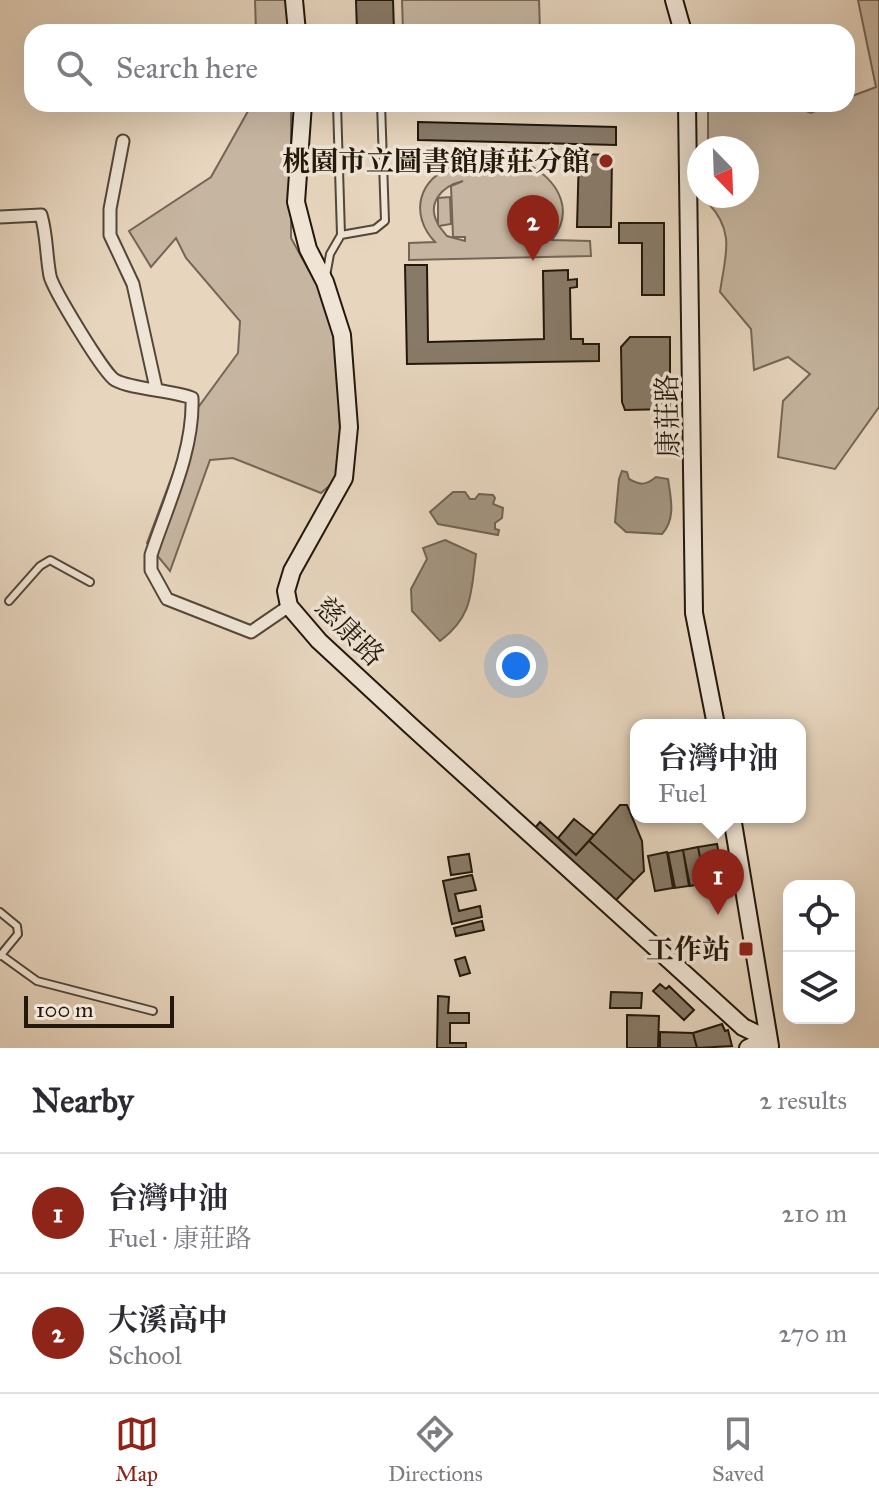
<!DOCTYPE html>
<html lang="en">
<head>
<meta charset="utf-8">
<style>
  :root { --surface:#fff; --page:#f2f2f3; --text:#2b2b33; --muted:#7c7c81; --line:#e1e1e2; --accent:#8f2418 }
  body { margin:0; font-family:"IM FELL Great Primer","Noto Serif TC",serif; background:var(--page); color:var(--text) }
  .controls { position:absolute; right:24px; bottom:24px; display:grid; overflow:hidden; border-radius:16px; box-shadow:0 8px 32px #0002 }
  .controls button { width:72px; height:72px; display:grid; place-items:center; padding:0; border:0; border-bottom:2px solid var(--line); background:var(--surface); color:var(--text); font:40px sans-serif }
  .compass { position:absolute; left:687px; top:136px; width:72px; height:72px; border-radius:50%; background:var(--surface); box-shadow:0 8px 32px #0002; rotate:157deg }
  .scale { position:absolute; left:24px; bottom:20px; width:150px; box-sizing:border-box; padding-left:8px; border:4px solid #22180b; border-top:0; font-size:22px; line-height:28px; white-space:nowrap; color:#22180b; -webkit-text-stroke:6px #efe4d5; paint-order:stroke }
  .you { position:absolute; left:516px; top:666px; width:28px; height:28px; margin:-20px; border:6px solid #fff; border-radius:50%; background:#1a73e8; box-shadow:0 0 0 12px #1a73e833 }
  .badge { display:grid; place-items:center; width:52px; height:52px; border-radius:50%; background:var(--accent); color:#fff; font-size:26px; font-weight:700 }
  .pin { position:absolute; translate:-50% -66px; filter:drop-shadow(0 2px 4px #0008) }
  .pin::after { content:''; position:absolute; top:42px; width:28px; height:24px; background:inherit; clip-path:polygon(0 0,100% 0,50% 100%) }
  .popup { position:absolute; left:630px; top:719px; width:176px; height:104px; box-sizing:border-box; display:grid; place-content:center; border-radius:16px; background:var(--surface); filter:drop-shadow(0 2px 6px #0005); font-size:26px; white-space:nowrap; color:var(--muted) }
  .popup b { font-size:30px; color:var(--text) }
  .popup::after { content:''; position:absolute; left:50%; top:100%; margin-left:-16px; border:16px solid transparent; border-top-color:var(--surface) }
  .list { margin:0; padding:0; list-style:none }
  h2 { display:flex; justify-content:space-between; align-items:center; height:104px; margin:0; padding:0 32px; font-size:34px }
  h2 small { font-size:26px; font-weight:400; color:var(--muted) }
  .list li { display:grid; grid-template-columns:52px 1fr auto; gap:24px; align-items:center; box-sizing:border-box; height:120px; padding:0 32px; border-top:2px solid var(--line) }
  .list b { display:block; font-size:30px; white-space:nowrap }
  .list p { margin:0; font-size:26px; white-space:nowrap; color:var(--muted) }
  .list em { font-size:26px; font-style:normal; color:var(--muted) }
  .icon { flex:none; width:44px; height:44px; fill:none; stroke:currentColor; stroke-width:2; stroke-linecap:round; stroke-linejoin:round }
  .map { position:relative; flex:none; width:879px; height:1048px; overflow:hidden }
  .search { position:absolute; background:var(--surface); box-shadow:0 8px 32px #0002; left:24px; right:24px; top:24px; height:88px; display:flex; align-items:center; gap:20px; box-sizing:border-box; padding:0 28px; border-radius:24px; color:var(--muted); font-size:30px }
  .sheet { height:344px; background:var(--surface) }
  nav { display:flex; justify-content:space-around; align-items:center; box-sizing:border-box; height:112px; border-top:2px solid var(--line); background:var(--surface); font-size:22px; color:var(--muted) }
  nav a { display:grid; justify-items:center; gap:4px }
  nav .on { color:var(--accent) }
  .map>svg:first-child { display:block }
  .green { fill:#c6b5a0; stroke:#746656; stroke-width:2; fill-rule:evenodd }
  .water { fill:#a49581; stroke:#706352; stroke-width:2 }
  .building { fill:#887a68; stroke:#22180b; stroke-width:2 }
  .lines { fill:none; stroke-linecap:round; stroke-linejoin:round }
  .lane-casing { stroke:#534738; stroke-width:10 }
  .street-casing { stroke:#534738; stroke-width:15 }
  .secondary-casing { stroke:#22180b; stroke-width:20 }
  .lane { stroke:#efe4d5; stroke-width:6 }
  .street { stroke:#efe4d5; stroke-width:11 }
  .secondary { stroke:#efe4d5; stroke-width:16 }
  .poi-dot { fill:#8f2418; stroke:#efe4d5; stroke-width:3 }
  .labels { text-anchor:middle; stroke-width:7; stroke-linejoin:round; paint-order:stroke }
  .poi-label { font-size:28px; font-weight:bold; fill:#22180b; stroke:#efe4d5; text-anchor:end }
  .street-label { font-size:28px; fill:#22180b; stroke:#efe4d5 }
</style>
</head>
<body>
<div class="map">
<svg width="879" height="1048" viewBox="0 0 879 1048">
  <rect width="100%" height="100%" fill="#e7d5be"/>
  <filter id="stains"><feTurbulence type="fractalNoise" baseFrequency=".0025" numOctaves="4"/><feColorMatrix values="0 0 0 0 .2 0 0 0 0 .09 0 0 0 0 .02 0 0 0 .5 -.17"/></filter>
  <radialGradient id="worn" r=".72"><stop offset=".6" stop-color="#630" stop-opacity="0"/><stop offset="1" stop-color="#630" stop-opacity=".3"/></radialGradient>
  <path class="green" d="M255,0H287L289,32H256Z
    M402,0H539L540,32H403Z
    M858,0H879V407L835,469L778,457L783,401L810,374L788,357L754,370L751,329L720,292C725,256 736,232 708,203V196H747V148H708V104H788L811,113L833,104H847V98L876,87Z
    M252,104H291V238L337,322L340,434L338,478L321,493L233,458L210,460L170,571L147,543L197,409L238,353L240,321L186,258L176,238L151,267L129,231L211,177Z
    M455,166L533,167C560,184 574,212 552,240L590,241L591,256L409,260V243L435,242C409,215 418,177 455,166ZM463,181L451,186L453,237H465V241L447,236L439,226L451,224L450,197L438,198V224C426,203 442,186 463,181Z"/>
  <path class="water" d="M622,471L627,472L629,479C640,485 645,486 656,477L668,479C671,499 676,519 662,534L626,532L615,522L619,479Z
    M453,492H465L470,499H475L479,494L493,495L495,498L493,504L503,508L502,518L495,523V529L499,530L498,535L438,524L430,512Z
    M445,540L476,554C471,593 473,616 440,641L412,611L411,589L427,559L423,548Z"/>
  <path class="building" d="M356,0H393L394,32H357Z
    M418,122L616,127V145L418,140Z
    M579,154L612,155L611,227H577Z
    M619,223H664V295H642V243H619Z
    M405,265H427L428,342L544,339L543,271L568,270V280L577,279V287L570,288L571,339H583V344H599V361L407,364Z
    M630,337H670V409L625,410L622,402L621,347Z
    M620,805H627L642,841L644,871L634,881L589,841Z
    M574,819L594,835L576,855L558,838Z
    M540,822L576,855L589,841L634,881L616,900L535,828Z
    M717,844L724,880L705,883L698,847Z
    M698,847L705,883L690,886L683,850Z
    M683,850L689,886L675,888L668,853Z
    M667,852L673,888L655,891L648,856Z
    M469,854L472,872L451,875L448,857Z
    M472,875L476,890L455,894L459,911L480,906L482,917L452,924L443,881Z
    M482,921L484,930L456,936L454,928Z
    M465,957L470,973L460,976L455,960Z
    M660,984L666,989L669,986L694,1010L684,1020L653,991Z
    M611,992L642,993L641,1008H610Z
    M438,996L449,997L448,1013H469V1023H450V1043H466V1048H437Z
    M627,1015L659,1016L658,1048H627Z
    M722,1024L725,1031L728,1030L732,1046L697,1048L693,1033Z
    M660,1032L693,1033L697,1048H660Z"/>
  <g class="lines">
    <g class="lane-casing">
      <path id="lane" d="M337,104L341,235
        M326,276L330,254L341,235L375,229L385,221L381,104
        M9,601L40,566L50,560L90,582
        M0,912L17,926L18,934L0,956
        M1,955L37,981L153,1011"/>
    </g>
    <g class="street-casing">
      <path id="street" d="M123,141L110,209V235L133,284L156,388
        M0,217L41,215C47,235 46,255 50,276C53,289 104,374 115,380C131,389 170,390 192,398C194,451 167,506 151,555V570L167,599L251,632L289,606"/>
    </g>
    <g class="secondary-casing">
      <path id="secondary" d="M294,0L297,32
        M674,0L683,32
        M303,104L296,202L308,249L325,282L342,335L349,427L344,478L292,571L286,591L289,606L319,641L412,727L698,986L743,1027L768,1039
        M687,104L694,613L716,725
        M732,817L770,1046
        M748,1048L768,1039"/>
    </g>
    <use href="#lane" class="lane"/>
    <use href="#street" class="street"/>
    <use href="#secondary" class="secondary"/>
  </g>
  <g class="poi-dot">
    <circle cx="606" cy="161" r="8"/>
    <rect x="738" y="941" width="16" height="16" rx="4"/>
  </g>
  <g class="labels">
    <g class="poi-label">
      <text x="590" y="171">桃園市立圖書館康莊分館</text>
      <text x="730" y="959">工作站</text>
    </g>
    <g class="street-label">
      <text transform="translate(667 416) rotate(-91)" y="10">康莊路</text>
      <text transform="translate(350 631) rotate(45)" y="10">慈康路</text>
    </g>
  </g>
  <rect width="100%" height="100%" filter="url(#stains)"/>
  <rect width="100%" height="100%" fill="url(#worn)"/>
</svg>
<div class="controls">
<button><svg class="icon" aria-label="locate" viewBox="0 0 24 24"><circle cx="12" cy="12" r="6"/><path d="M12 2v4M12 18v4M2 12h4M18 12h4"/></svg></button>
<button><svg class="icon" aria-label="layers" viewBox="0 0 24 24"><path d="M12 4l9 5-9 5-9-5zM3 14l9 5 9-5"/></svg></button>
</div>
<svg class="compass" viewBox="-18 -18 36 36"><path d="M0-13l5 13h-10z" fill="#e53935"/><path d="M0 13l5-13h-10z" fill="#7c7c81"/></svg>
<div class="scale">100 m</div>
<div class="you"></div>
<div class="pin badge" style="left:718px;top:915px">1</div>
<div class="popup"><b>台灣中油</b>Fuel</div>
<div class="pin badge" style="left:533px;top:261px">2</div>
<div class="search"><svg class="icon" aria-label="search" viewBox="0 0 24 24"><circle cx="10" cy="10" r="6"/><path d="M15 15l6 6"/></svg>Search here</div>
</div>
<section class="sheet">
<h2>Nearby<small>2 results</small></h2>
<ul class="list">
<li><span class="badge">1</span><div><b>台灣中油</b><p>Fuel · 康莊路</p></div><em>210 m</em></li>
<li><span class="badge">2</span><div><b>大溪高中</b><p>School</p></div><em>270 m</em></li>
</ul>
</section>
<nav>
<a class="on"><svg class="icon" aria-label="map" viewBox="0 0 24 24"><path d="M3 6l6-2 6 2 6-2v14l-6 2-6-2-6 2zM9 4v14M15 6v14"/></svg>Map</a>
<a><svg class="icon" aria-label="directions" viewBox="0 0 24 24"><path d="M12 3l9 9-9 9-9-9zM9 14v-3h6M13 9l2 2-2 2"/></svg>Directions</a>
<a><svg class="icon" aria-label="saved" viewBox="0 0 24 24"><path d="M7 4h10v16l-5-4-5 4z"/></svg>Saved</a>
</nav>
</body>
</html>
